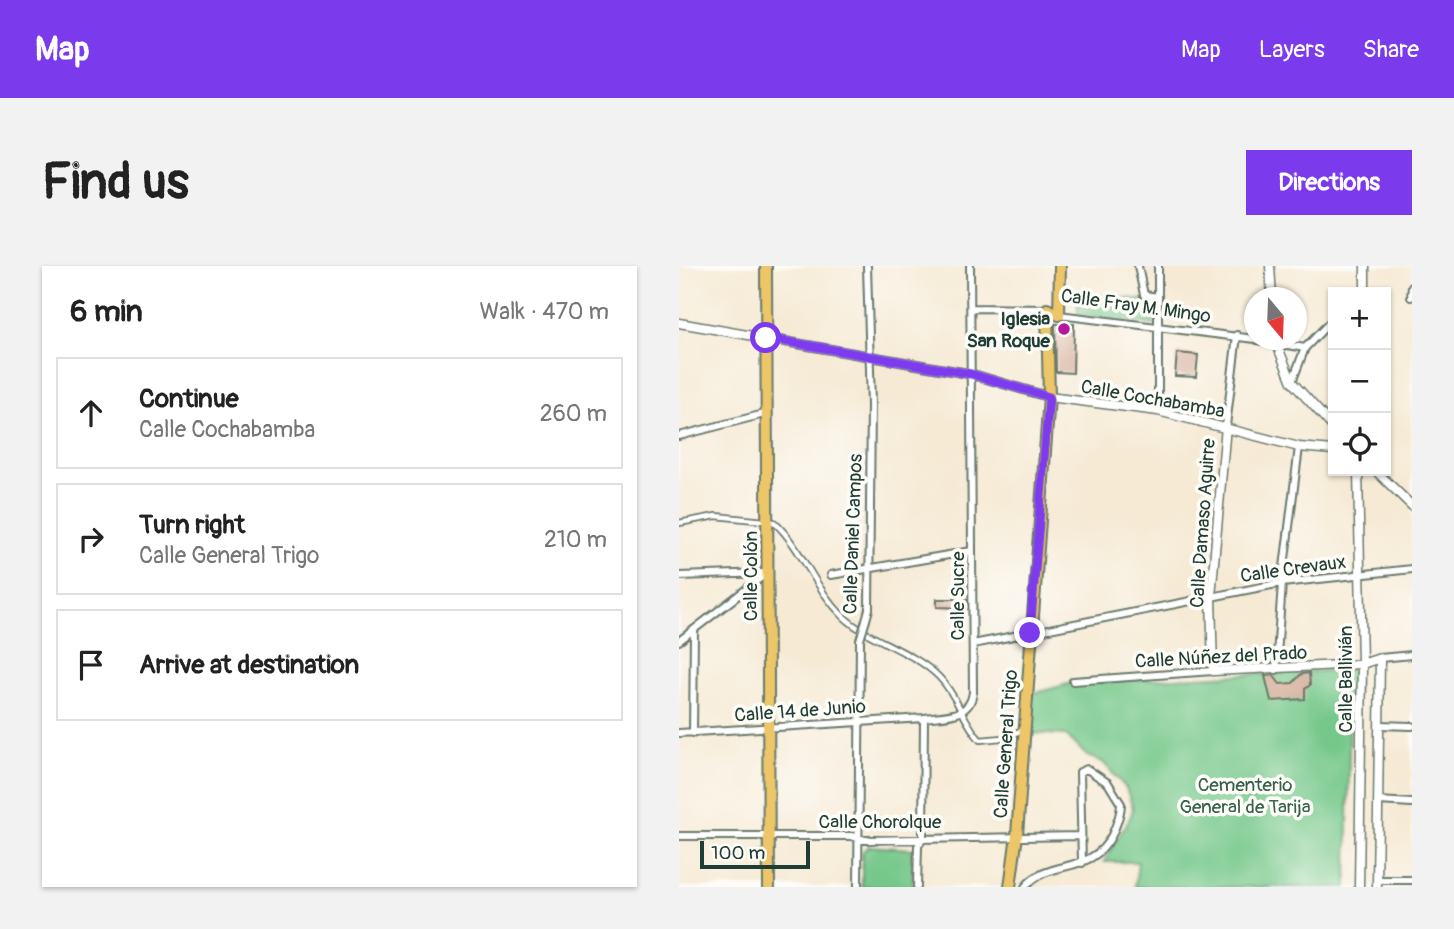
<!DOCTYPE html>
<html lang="en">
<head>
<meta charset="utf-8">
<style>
  :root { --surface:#fff; --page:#f2f2f2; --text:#222; --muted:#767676; --line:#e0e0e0; --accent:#7c3aed }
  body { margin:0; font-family:Pangolin,sans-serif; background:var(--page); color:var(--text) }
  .controls { position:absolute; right:21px; top:21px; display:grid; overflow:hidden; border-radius:0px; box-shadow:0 2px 5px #0004 }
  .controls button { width:63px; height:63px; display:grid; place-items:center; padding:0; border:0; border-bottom:2px solid var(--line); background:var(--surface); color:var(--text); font:35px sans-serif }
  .compass { position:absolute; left:565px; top:21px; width:63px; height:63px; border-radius:50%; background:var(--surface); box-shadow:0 2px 5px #0004; rotate:161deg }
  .scale { position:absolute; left:21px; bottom:18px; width:110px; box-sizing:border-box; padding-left:7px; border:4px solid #1f3d34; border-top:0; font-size:19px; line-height:24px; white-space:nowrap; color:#1f3d34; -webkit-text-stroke:5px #fdfcf7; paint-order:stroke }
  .stop { position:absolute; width:21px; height:21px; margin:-16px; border:5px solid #7c3aed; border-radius:50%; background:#fff }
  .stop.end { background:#7c3aed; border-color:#fff; box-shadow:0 2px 7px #0008 }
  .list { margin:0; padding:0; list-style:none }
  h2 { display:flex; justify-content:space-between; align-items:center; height:91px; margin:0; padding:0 28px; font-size:30px }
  h2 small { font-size:23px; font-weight:400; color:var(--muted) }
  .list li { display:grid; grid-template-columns:46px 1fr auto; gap:21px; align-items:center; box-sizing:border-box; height:112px; margin:0 14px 14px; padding:0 14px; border:2px solid var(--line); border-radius:0px }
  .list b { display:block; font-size:26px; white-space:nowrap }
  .list p { margin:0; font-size:23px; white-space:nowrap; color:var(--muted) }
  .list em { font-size:23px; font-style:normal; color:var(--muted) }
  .icon { flex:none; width:38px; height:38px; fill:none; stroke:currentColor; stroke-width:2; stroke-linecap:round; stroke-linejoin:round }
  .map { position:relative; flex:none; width:733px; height:621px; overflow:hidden; border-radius:0px }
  header { display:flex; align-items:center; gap:42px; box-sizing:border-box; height:98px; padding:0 35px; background:var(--accent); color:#fff }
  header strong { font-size:33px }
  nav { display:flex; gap:38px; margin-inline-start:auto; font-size:24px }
  .intro { display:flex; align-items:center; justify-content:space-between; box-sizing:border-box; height:168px; padding:0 42px }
  h1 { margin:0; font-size:49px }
  .button { padding:18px 32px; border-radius:0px; background:var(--accent); color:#fff; font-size:24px; font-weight:700 }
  main { display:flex; gap:42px; padding:0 42px }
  aside { flex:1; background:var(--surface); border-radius:0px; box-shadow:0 2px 5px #0004 }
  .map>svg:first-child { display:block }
  .green { fill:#76c88a; stroke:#4a825f; stroke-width:2 }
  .building { fill:#cfa18c }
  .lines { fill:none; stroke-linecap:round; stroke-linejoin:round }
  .pedestrian-casing { stroke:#6a7a6c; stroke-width:8 }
  .minor-casing { stroke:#6a7a6c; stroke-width:10 }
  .tertiary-casing { stroke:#6a7a6c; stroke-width:11 }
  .primary-casing { stroke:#6a7a6c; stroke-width:14 }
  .pedestrian { stroke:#fff; stroke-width:4.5 }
  .minor { stroke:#fff; stroke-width:6 }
  .tertiary { stroke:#fff; stroke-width:8 }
  .primary { stroke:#ecc669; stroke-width:10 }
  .minor-bridge-casing { stroke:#6a7a6c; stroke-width:10; stroke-linecap:butt }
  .minor-bridge { stroke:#fff; stroke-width:6 }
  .route { stroke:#7c3aed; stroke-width:9 }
  .poi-dot { fill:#b5179e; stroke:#fdfcf7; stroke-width:2.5 }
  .labels { text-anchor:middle; stroke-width:7; stroke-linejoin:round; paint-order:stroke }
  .street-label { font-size:19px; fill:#1f3d34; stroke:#fdfcf7 }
  .poi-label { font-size:19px; font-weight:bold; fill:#1f3d34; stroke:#fdfcf7; text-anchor:end }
  .park-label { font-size:19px; fill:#35604a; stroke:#fdfcf7 }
</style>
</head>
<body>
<header>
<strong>Map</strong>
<nav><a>Map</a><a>Layers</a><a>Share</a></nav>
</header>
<div class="intro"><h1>Find us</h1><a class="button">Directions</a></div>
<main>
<aside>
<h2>6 min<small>Walk · 470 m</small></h2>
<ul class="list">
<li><svg class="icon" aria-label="ahead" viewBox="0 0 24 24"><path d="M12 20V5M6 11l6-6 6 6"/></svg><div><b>Continue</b><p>Calle Cochabamba</p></div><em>260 m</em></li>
<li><svg class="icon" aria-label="right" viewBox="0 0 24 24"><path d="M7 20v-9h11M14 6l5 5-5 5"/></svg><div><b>Turn right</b><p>Calle General Trigo</p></div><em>210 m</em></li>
<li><svg class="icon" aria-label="arrive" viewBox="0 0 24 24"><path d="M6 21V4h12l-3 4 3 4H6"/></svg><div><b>Arrive at destination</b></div></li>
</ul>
</aside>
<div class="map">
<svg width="733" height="621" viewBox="0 0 733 621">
  <rect width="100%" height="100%" fill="#fdfcf7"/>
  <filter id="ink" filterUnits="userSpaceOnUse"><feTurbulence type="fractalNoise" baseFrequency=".0143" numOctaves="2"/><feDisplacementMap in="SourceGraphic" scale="14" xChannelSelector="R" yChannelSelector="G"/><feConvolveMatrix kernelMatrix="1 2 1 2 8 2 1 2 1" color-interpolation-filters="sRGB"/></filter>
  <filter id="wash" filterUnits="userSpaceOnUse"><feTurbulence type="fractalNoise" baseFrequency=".00686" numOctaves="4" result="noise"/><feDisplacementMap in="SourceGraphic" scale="28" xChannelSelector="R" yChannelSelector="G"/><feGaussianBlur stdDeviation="1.57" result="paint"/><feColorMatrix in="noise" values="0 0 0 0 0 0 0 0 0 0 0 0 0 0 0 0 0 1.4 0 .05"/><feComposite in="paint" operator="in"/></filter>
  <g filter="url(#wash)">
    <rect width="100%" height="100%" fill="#f6ead5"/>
    <path class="green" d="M398,28L477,35L475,59L399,48Z
      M678,403V429L671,430L668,621H456L459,596H425L452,550L454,542L447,522L424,496L408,490L387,469L350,467L353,428L393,417Z
      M190,580L233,583L234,621H183V586Z"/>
    <g id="blocks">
      <path class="building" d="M376,58H395L394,107L377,106Z
        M498,87L519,89L517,111L496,110Z
        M258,333H288V342L258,341Z
        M630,407L631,419L626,423V433L592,435L586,410L594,409L601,418L614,417L622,408Z"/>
    </g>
  </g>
  <g filter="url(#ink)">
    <use href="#blocks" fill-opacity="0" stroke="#6a7a6c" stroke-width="2"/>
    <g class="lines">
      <g class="pedestrian-casing">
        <path id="pedestrian" d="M0,257L37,250L95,256C124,283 136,324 165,351C189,374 233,384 260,411C278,429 284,455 301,474L323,472L344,464"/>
      </g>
      <g class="minor-casing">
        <path id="minor" d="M459,0L465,29L479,31
          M479,0V145
          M732,31L733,21
          M292,42L368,43
          M380,49L576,73
          M578,74L626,82
          M613,116L626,82L654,53
          M547,160L558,69
          M0,170L89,147
          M152,309L293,285
          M0,310L86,307
          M187,354L190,343L192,139L188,0
          M0,375L88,307
          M294,378L603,317L733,303
          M701,392L733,389
          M597,404L603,317L620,181
          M394,415L534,405
          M700,459L733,460
          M0,467L245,452C266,449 291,452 294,426L291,0
          M14,467L15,365
          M699,535L733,537
          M0,570H172L186,574L402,570
          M698,614H733
          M179,621L181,374
          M238,621L239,580L244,572L245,452
          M346,621C369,592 413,610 433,569C437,560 442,548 442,538L429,517L408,503L401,506L403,597"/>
      </g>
      <g class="tertiary-casing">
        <path id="tertiary" d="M591,0L593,32
          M686,0V26
          M0,57L292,108L370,131L479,145L620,181L654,184
          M596,74L613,116L654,161
          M547,160L532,331L534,405L683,398L701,392L698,621
          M679,205L683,398L680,621
          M697,205L733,240"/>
      </g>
      <g class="primary-casing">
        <path id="primary" d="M87,0L90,621
          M331,621L338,569L370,131L368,43L380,49L381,0"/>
      </g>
      <use href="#pedestrian" class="pedestrian"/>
      <use href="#minor" class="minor"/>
      <use href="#tertiary" class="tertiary"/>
      <use href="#primary" class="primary"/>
      <g class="minor-bridge-casing">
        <path id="minor-bridge" d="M181,374L187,354"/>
      </g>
      <use href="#minor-bridge" class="minor-bridge"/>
    </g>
  </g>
  <g class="lines" filter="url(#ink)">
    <path class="route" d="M87,72L292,108L370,131L351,367"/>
  </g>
  <circle class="poi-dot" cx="385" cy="63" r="7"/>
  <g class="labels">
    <g class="street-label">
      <text transform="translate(457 39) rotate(8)" y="7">Calle Fray M. Mingo</text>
      <text transform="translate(474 132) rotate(10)" y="7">Calle Cochabamba</text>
      <text transform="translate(523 257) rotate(-86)" y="7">Calle Damaso Aguirre</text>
      <text transform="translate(173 268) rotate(-88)" y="7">Calle Daniel Campos</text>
      <text transform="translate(614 302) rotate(-8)" y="7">Calle Crevaux</text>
      <text transform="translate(71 310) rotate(-90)" y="7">Calle Colón</text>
      <text transform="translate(278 330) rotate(-90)" y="7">Calle Sucre</text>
      <text transform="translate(542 390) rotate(-3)" y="7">Calle Núñez del Prado</text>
      <text transform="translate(666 413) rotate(-90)" y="7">Calle Ballivián</text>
      <text transform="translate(121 444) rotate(-4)" y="7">Calle 14 de Junio</text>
      <text transform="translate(326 478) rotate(-86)" y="7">Calle General Trigo</text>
      <text x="201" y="562">Calle Chorolque</text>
    </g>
    <g class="poi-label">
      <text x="371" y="59">Iglesia<tspan x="371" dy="22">San Roque</tspan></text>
    </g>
    <g class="park-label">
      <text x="566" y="525">Cementerio<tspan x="566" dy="22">General de Tarija</tspan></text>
    </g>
  </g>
</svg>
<div class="controls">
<button>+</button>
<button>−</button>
<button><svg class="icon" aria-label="locate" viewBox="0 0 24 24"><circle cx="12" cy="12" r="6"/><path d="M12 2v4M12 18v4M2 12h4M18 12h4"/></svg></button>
</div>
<svg class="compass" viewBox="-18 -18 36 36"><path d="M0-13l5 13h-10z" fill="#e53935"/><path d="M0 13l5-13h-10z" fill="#767676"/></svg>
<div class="scale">100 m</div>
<div class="stop" style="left:87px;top:72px"></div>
<div class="stop end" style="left:351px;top:367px"></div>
</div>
</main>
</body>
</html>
